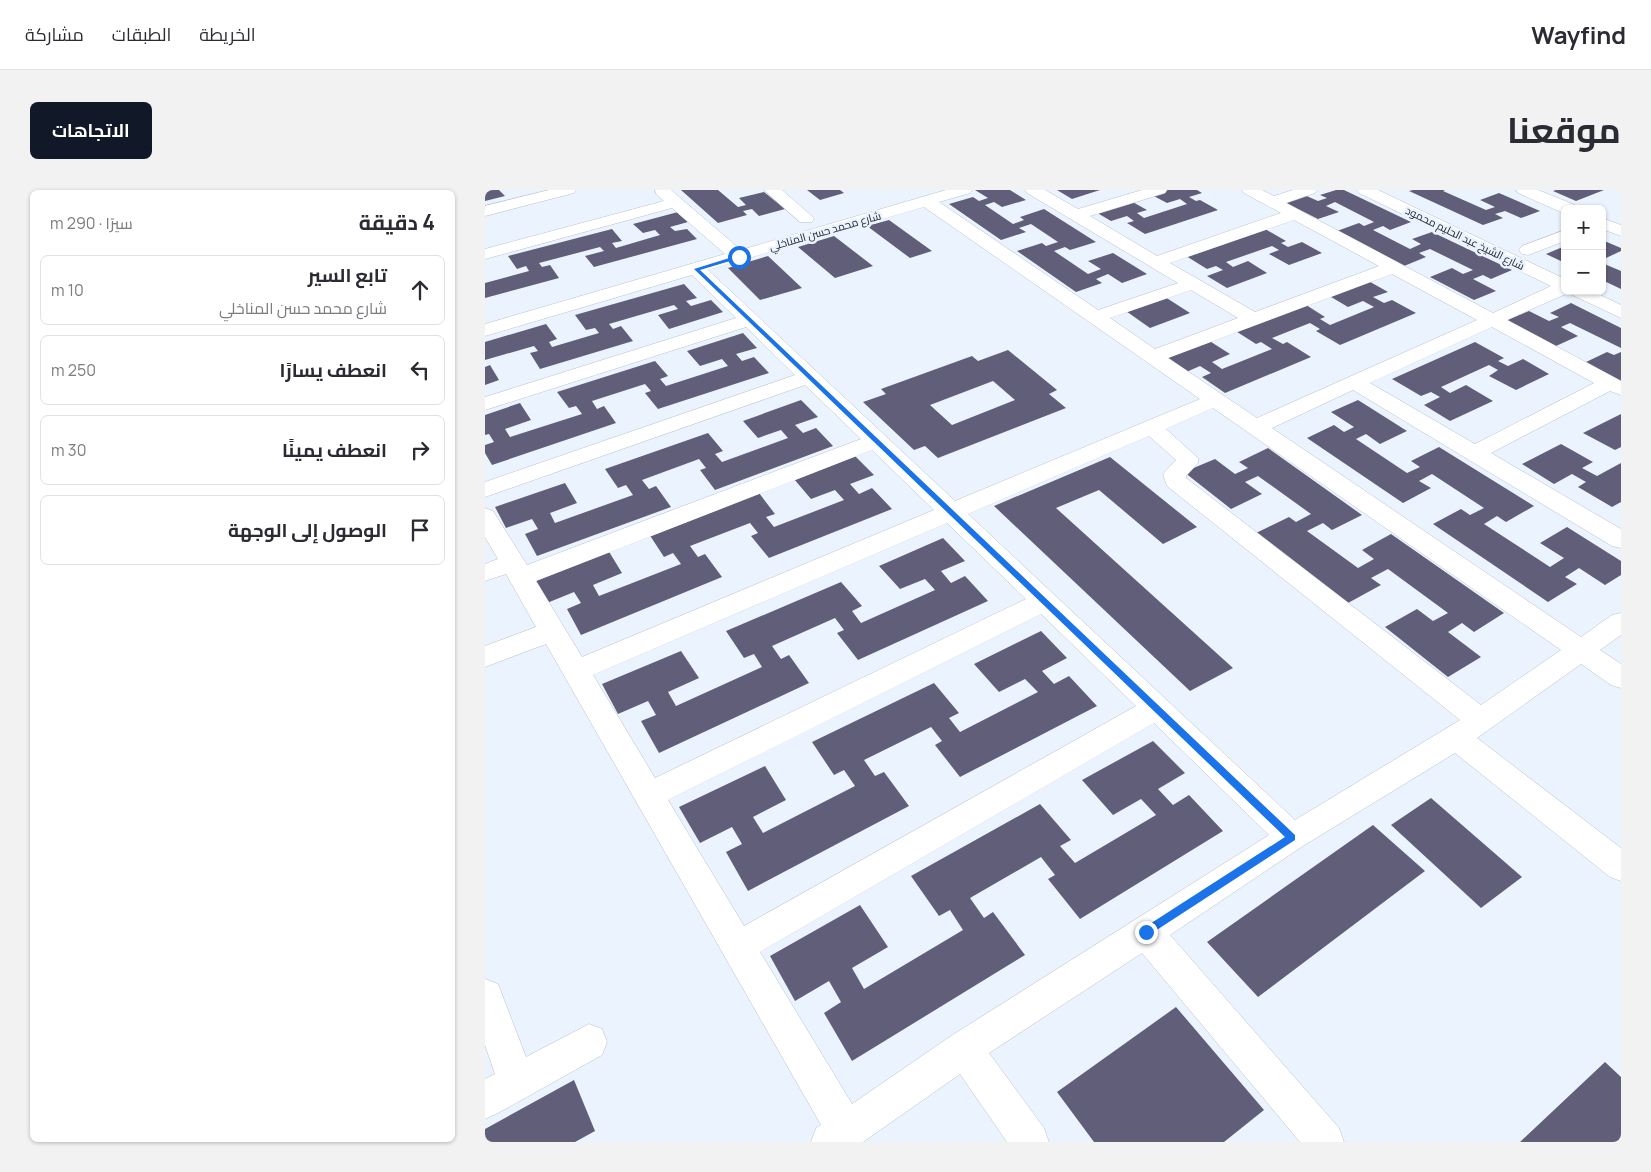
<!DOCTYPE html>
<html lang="ar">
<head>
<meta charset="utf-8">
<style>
  :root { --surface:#fff; --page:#f2f2f3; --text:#2b2b33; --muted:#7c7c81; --line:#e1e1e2; --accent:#111827 }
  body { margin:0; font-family:Manrope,Cairo,sans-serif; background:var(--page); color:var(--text); direction:rtl }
  .controls { position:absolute; right:15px; top:15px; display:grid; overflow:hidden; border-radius:8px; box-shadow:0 1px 4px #0004 }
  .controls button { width:45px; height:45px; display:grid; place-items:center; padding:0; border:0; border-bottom:1px solid var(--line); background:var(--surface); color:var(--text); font:25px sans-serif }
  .stop { position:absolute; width:15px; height:15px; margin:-11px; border:4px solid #1a73e8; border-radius:50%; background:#fff }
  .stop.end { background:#1a73e8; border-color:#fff; box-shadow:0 1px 5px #0008 }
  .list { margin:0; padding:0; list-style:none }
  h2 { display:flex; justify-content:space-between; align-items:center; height:65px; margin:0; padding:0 20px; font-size:21px }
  h2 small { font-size:16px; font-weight:400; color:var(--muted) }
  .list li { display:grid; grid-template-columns:32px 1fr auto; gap:15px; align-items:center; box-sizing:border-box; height:70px; margin:0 10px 10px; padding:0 10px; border:1px solid var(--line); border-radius:8px }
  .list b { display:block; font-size:19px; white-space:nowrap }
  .list p { margin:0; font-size:16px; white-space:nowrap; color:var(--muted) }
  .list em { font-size:16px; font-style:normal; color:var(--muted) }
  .icon { flex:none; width:28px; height:28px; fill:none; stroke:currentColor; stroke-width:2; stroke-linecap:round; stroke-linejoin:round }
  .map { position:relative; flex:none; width:1136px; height:952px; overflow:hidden; direction:ltr; border-radius:8px }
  header { display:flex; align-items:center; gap:30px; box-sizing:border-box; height:70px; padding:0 25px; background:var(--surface); border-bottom:1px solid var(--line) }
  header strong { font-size:24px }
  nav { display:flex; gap:28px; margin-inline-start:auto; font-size:18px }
  .intro { display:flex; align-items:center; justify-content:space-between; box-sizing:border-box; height:120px; padding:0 30px }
  h1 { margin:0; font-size:35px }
  .button { padding:12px 22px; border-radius:8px; background:var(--accent); color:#fff; font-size:18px; font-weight:700 }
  main { display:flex; gap:30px; padding:0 30px }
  aside { flex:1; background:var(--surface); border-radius:8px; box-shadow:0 1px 4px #0004 }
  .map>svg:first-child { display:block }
  .building { fill:#615e7a; fill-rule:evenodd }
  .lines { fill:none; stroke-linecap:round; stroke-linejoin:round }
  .minor-casing { stroke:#b8c1ca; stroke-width:1 }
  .minor { fill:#fff; fill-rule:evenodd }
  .route { fill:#1a73e8 }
  .labels { text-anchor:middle; stroke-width:5; stroke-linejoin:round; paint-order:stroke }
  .far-street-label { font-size:11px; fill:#25282c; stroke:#ebf4fe }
</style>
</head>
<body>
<header>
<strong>Wayfind</strong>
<nav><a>الخريطة</a><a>الطبقات</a><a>مشاركة</a></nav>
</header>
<div class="intro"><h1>موقعنا</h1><a class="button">الاتجاهات</a></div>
<main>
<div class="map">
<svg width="1136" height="952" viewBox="0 0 1136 952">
  <rect width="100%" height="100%" fill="#ebf4fe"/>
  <path class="building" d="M0,0H14L20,6L0,11Z
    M196,0H233L253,17L261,15L254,8L279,2L300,19L274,26L267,19L258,21L262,25L233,33Z
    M322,0H355L359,3L335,10Z
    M490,0H525L541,10L517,17L509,12L500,15L528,34L539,30L535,27L559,19L611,52L585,60L580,57L569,61L603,84L616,79L603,71L628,63L662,84L637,93L623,84L611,89L617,93L591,102L532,61L557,53L561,56L573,52L546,34L534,38L541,42L516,50L464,14L488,7L494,11L503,8Z
    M572,0H615L587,9Z
    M678,0H712L717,3L704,7L711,11L715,10L733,20L660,44L642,33L649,31L642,26L626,31L609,21L644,10L662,20L652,23L659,28L702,14L695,9L682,13L665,4Z
    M851,0H859L926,32L905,40L898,36L888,40L925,59L936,54L927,49L947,42L1027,80L1006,89L998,85L988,89L1011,101L989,110L945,87L967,78L978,84L988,80L945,59L934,63L941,67L919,76L852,41L874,33L879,36L889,32L850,12L841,16L854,22L833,29L797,11L817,4L833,11L842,8L835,5Z
    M928,0H960L958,1L1001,20L1010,17L995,10L1014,3L1055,21L1036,28L1020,21L1010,24L1018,28L998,35L924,1Z
    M1071,0H1119L1091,11L1068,1Z
    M193,22L203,32L185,37L190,41L202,39L212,49L109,77L100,66L119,61L115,57L54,73L57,77L65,75L74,88L0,108V93L44,81L41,76L32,79L23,66L127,39L137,51L127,53L131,58L175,45L170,40L158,43L148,34Z
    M404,30L447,61L425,68L382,36Z
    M780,39L801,51L796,53L803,57L817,52L837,63L804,75L784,64L794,60L787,56L741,72L748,77L763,71L782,83L742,98L722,86L738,80L731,76L722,79L701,66Z
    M349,46L388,76L350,88L313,57Z
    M1117,50L1136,58V61L1121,68L1117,66Z
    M1080,56V73L1061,64Z
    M283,66L317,98L275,110L243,78Z
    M1117,73L1136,81V99L1117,90Z
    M880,89L903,102L888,107L899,113L907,110L931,123L855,155L831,141L835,139L825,133L787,148L798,154L802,152L826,167L740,203L717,187L726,183L715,176L699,183L677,168L723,150L745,164L727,172L737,179L787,159L776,152L771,154L749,140L818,113L840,127L835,129L845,135L889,117L878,111L863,117L841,104Z
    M199,94L212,108L201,111L206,116L226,110L238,122L184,139L173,125L193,119L189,115L124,134L128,139L136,136L148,151L55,179L45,163L53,161L49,156L0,170V152L61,134L72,149L64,152L67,157L114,143L110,138L101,140L90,125Z
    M677,105L705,123L665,138L638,119Z
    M1086,113L1136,138V158L1085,133L1076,137L1093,146L1071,156L1022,130L1044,121L1064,131L1074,127L1065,123Z
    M258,143L272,158L251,164L257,171L269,167L284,183L173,219L160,203L166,201L160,194L107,211L112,219L119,216L131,233L7,275L0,263V255L9,252L4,244L0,245V225L35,213L46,230L20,239L25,247L97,224L91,216L84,218L72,202L170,171L183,186L175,189L181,196L243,176L237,169L215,176L202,161Z
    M990,152L1019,168L1013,171L1023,176L1038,169L1064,184L1031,200L1004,186L1013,180L1004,175L956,197L965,203L981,195L1008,211L965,231L939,215L955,207L946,202L936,206L907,189Z
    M523,160L572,200L564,204L581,218L453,268L440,256L429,260L378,212L401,204L396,199L487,166L493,171ZM508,191L530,210L467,235L445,215Z
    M1122,162L1129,165L1136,162V192L1099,173Z
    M5,175L14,190L0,195V177Z
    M316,210L333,227L310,235L318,243L331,238L348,256L230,300L215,280L221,278L214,269L157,290L164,299L171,296L186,317L52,366L40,344L53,339L47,329L21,338L10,317L80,293L92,313L65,323L70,333L148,305L141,295L133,298L120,279L223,243L238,261L230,264L237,272L303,248L296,240L273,248L258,231Z
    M873,210L922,241L895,254L881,244L871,249L922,283L935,277L926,271L954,257L1049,316L1021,332L1012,326L999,334L1065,377L1079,368L1055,353L1082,337L1136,371V385L1120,395L1094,378L1080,387L1092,394L1063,412L948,334L976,319L985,325L999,318L947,284L934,291L946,298L918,313L822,248L849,235L859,242L869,237L846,222Z
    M1136,224V257L1130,260L1098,243Z
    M1076,254L1108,272L1097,278L1112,286L1136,273V312L1127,317L1093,297L1101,292L1087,284L1069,294L1037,274Z
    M783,258L877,325L847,340L838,333L822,341L873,378L889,369L877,360L906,344L1019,423L989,442L977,433L963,442L996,467L963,487L900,437L932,419L948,431L963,423L903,379L886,388L896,395L863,413L771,343L804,327L811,332L826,324L773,286L760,292L777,304L746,319L699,282L730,269L750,284L763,278L754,272Z
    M370,266L389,285L365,294L374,304L387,298L407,319L284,368L266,346L273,343L265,333L205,356L213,367L220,364L237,387L96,445L82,419L96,413L89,402L62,413L49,388L123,360L137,383L108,395L114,406L196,374L188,363L179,367L164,344L274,303L290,324L281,327L289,337L359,310L350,300L326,309L309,289Z
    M625,267L712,337L678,354L614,300L571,318L748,478L705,501L509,316Z
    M458,348L480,371L456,381L466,393L480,386L503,411L373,470L352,443L359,440L350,428L287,456L296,469L304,465L324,493L174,563L156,531L171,525L163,511L133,524L117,494L196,461L214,488L183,502L191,516L277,477L269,464L259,468L241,441L356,392L377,416L367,421L376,433L450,400L440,389L415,399L394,376Z
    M556,441L582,468L557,481L569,494L584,486L612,516L475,587L450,555L457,551L446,537L379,570L390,586L399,582L424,616L263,701L241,662L257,654L247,637L215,653L194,617L280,576L301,610L268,627L278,643L370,596L359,580L349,585L327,552L449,493L474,523L464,528L475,542L553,502L540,489L514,502L489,474Z
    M668,551L700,583L673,599L688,615L704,605L738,641L595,729L563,689L570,685L556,667L485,708L499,728L508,722L540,765L367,871L339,823L356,812L344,791L310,811L285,766L375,715L403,757L367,778L379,799L478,740L465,720L454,726L426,686L555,614L586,650L575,656L590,673L671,625L656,609L628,625L597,590Z
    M946,608L1037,687L996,718L906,635Z
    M888,635L940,681L773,807L722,752Z
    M691,817L779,920L739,952H609L572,902Z
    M1120,872L1136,887V952H1035Z
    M89,890L110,941L90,952H0V939Z"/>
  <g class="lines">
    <g class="minor-casing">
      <path id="minor" d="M64,0H91L89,3L0,26V16Z
        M170,0H186L256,60L461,0H487L485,3L454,12L613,120L693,93L542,3L540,0H560L593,19L657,0H682L680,3L605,26L672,66L796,23L759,3L757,0H777L789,6L808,0H832L830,3L801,13L1008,123L1066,96L874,3L872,0H893L1080,89V101H1107L1136,115V128L1083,103L1022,130L1136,191V205L1125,201L1006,263L1136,339V358L1127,356L868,200L787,238L1096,447L1127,425L1136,423V445L1115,460L1136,474V498L1126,495L1096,474L992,548L1136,658V691L1125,687L970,563L818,656L685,745L854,938L859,952H815L657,763L504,863L559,938L564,952H522L475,884L378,952H326L331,938L336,935L61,454L0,477V456L51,437L21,384L0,391V374L13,369L0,347V318L8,321L42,375L376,249L320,195L0,307V292L310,185L261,137L0,220V207L251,128L207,85L0,146V134L240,64L187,18L0,69V59L179,11L171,4ZM439,17L715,209L470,311L223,80ZM809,30L894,76L770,122L685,73ZM907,84L992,130L772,228L683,168ZM706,100L753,128L670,159L625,128ZM1007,137L1109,193L990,254L885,193ZM728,218L1076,460L996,515L701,288V286L713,273V268L681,239ZM664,246L691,270L678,284L682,296L975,530L810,630L483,324ZM387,260L449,320L97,467L51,391ZM462,333L541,409L170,588L108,485ZM556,424L651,516L259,736L183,610ZM669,533L784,645L466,846L367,914L275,762Z
        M279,0H297L329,28L327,32H315Z
        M1031,0H1053L1090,15L1092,19H1080V23H1078L1033,3Z
        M1117,28L1136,35V46L1117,39Z
        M1080,40V51L1043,65L1037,64L1034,60L1037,56Z
        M0,789L13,794L41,867L104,834L117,839L122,852L117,865L13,923L0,929V889L10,884L0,855Z"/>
    </g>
    <use href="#minor" class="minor"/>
  </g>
  <path class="route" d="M254,65L255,68L215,80L810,645V650L664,745H657V739L800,647L209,79Z"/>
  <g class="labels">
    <g class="far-street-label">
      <text transform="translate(340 41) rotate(-16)" y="4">شارع محمد حسن المناخلي</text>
      <text transform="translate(980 48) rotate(26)" y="4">شارع الشيخ عبد الحليم محمود</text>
    </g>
  </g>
</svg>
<div class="controls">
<button>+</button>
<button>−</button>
</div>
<div class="stop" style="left:254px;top:67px"></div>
<div class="stop end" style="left:661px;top:742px"></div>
</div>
<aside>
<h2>4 دقيقة<small>سيرًا · 290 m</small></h2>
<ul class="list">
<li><svg class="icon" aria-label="ahead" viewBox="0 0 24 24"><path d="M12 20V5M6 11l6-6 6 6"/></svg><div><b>تابع السير</b><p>شارع محمد حسن المناخلي</p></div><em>10 m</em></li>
<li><svg class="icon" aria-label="left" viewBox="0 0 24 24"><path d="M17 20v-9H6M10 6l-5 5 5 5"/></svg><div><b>انعطف يسارًا</b></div><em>250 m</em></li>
<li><svg class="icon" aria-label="right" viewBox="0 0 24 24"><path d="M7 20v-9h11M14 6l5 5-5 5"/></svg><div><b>انعطف يمينًا</b></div><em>30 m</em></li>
<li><svg class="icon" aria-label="arrive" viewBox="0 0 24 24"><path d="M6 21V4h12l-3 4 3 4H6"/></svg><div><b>الوصول إلى الوجهة</b></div></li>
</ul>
</aside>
</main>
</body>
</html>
